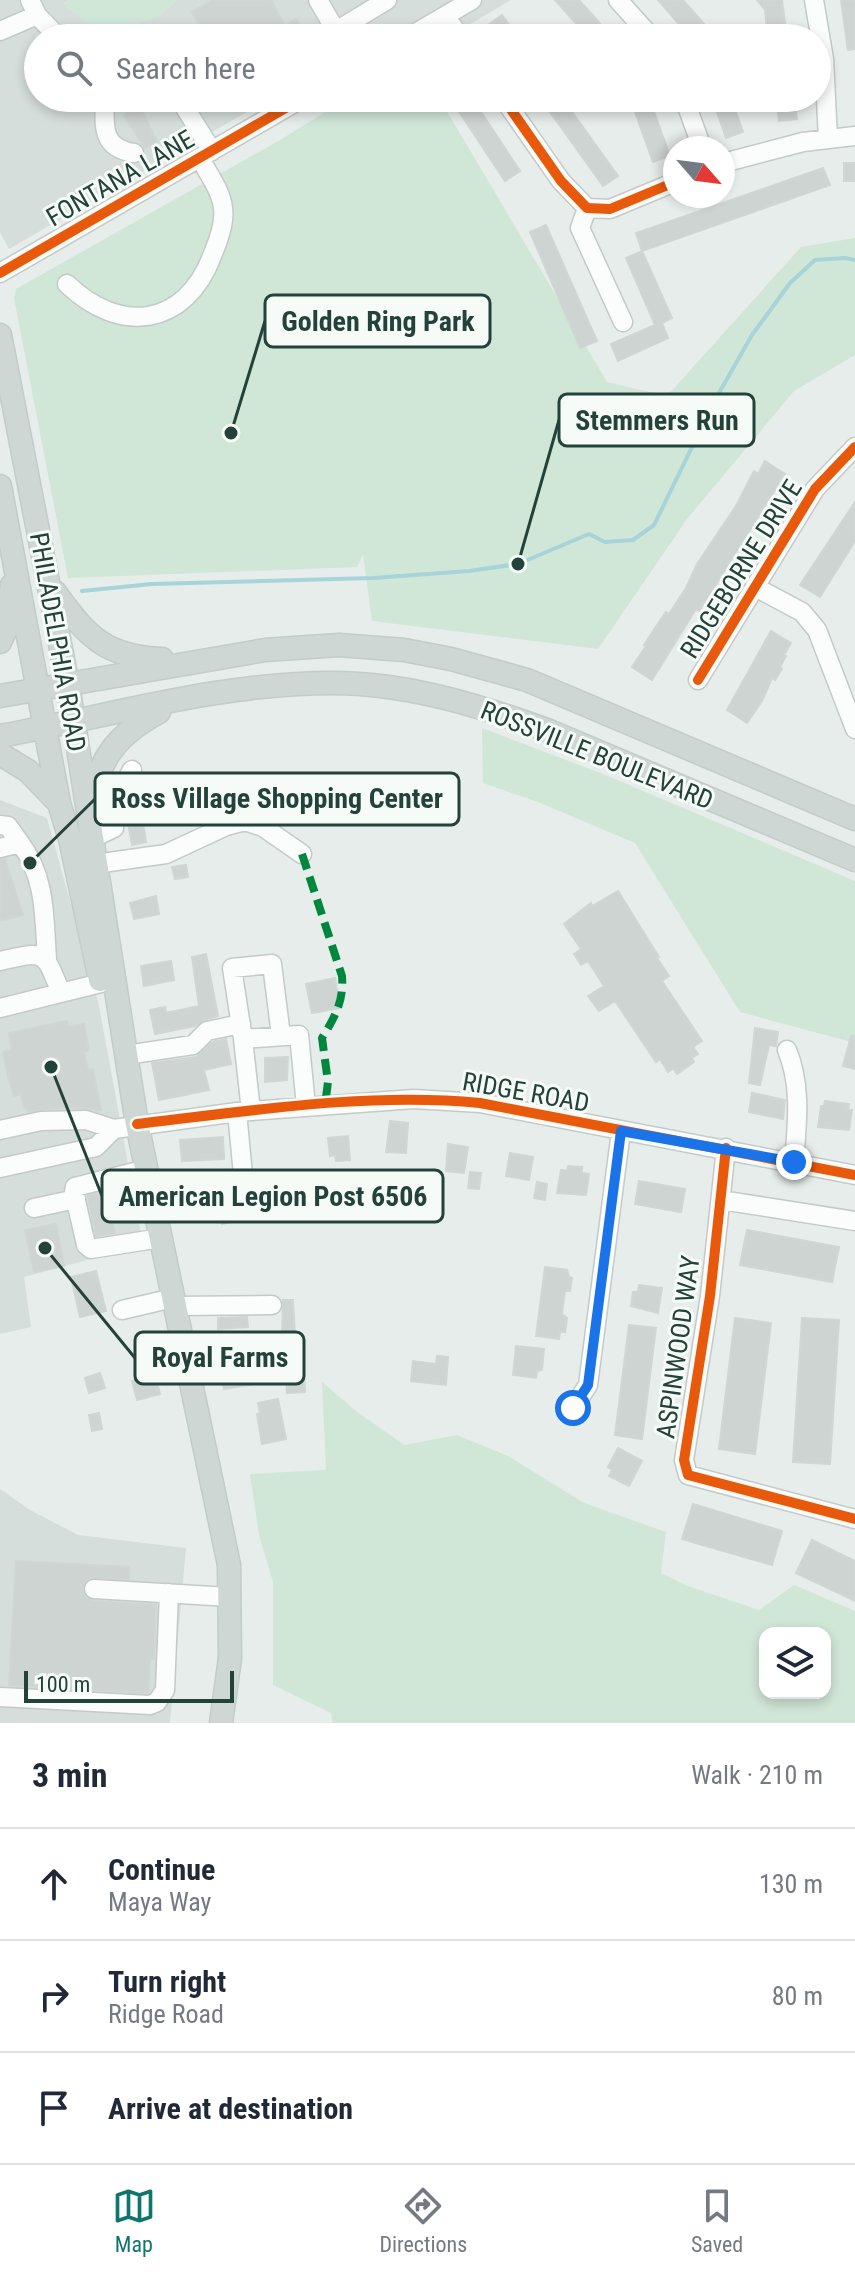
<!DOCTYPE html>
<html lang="en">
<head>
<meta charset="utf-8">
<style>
  :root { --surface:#fff; --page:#f6f6f7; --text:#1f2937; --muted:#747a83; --line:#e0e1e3; --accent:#0f766e }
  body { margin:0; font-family:"Roboto Condensed",sans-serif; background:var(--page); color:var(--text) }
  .controls { position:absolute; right:24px; bottom:24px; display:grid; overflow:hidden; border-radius:16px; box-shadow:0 4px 12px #0003 }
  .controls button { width:72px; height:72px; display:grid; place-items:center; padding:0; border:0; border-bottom:2px solid var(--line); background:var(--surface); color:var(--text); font:40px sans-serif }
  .compass { position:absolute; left:663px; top:136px; width:72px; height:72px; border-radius:50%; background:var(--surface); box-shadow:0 4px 12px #0003; rotate:118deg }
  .scale { position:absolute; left:24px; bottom:20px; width:210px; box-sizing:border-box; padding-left:8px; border:4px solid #23423a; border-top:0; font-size:22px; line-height:28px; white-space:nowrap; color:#23423a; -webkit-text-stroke:6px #f6fbf8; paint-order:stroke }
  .stop { position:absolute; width:24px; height:24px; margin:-18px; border:6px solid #1a73e8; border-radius:50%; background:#fff }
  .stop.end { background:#1a73e8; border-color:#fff; box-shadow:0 2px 8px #0008 }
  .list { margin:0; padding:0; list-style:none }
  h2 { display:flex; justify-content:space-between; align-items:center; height:104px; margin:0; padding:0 32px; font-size:34px }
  h2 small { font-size:26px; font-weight:400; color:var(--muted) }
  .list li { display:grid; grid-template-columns:52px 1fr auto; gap:24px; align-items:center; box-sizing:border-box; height:112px; padding:0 32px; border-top:2px solid var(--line) }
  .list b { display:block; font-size:30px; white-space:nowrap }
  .list p { margin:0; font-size:26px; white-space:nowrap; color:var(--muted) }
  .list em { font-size:26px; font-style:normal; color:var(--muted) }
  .icon { flex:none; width:44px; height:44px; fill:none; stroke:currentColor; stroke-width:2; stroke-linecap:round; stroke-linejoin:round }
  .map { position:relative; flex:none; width:855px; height:1723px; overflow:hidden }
  .search { position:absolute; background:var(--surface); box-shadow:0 4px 12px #0003; left:24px; right:24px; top:24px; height:88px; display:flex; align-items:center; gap:20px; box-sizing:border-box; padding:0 28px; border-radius:44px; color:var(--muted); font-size:30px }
  .sheet { height:440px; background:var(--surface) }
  nav { display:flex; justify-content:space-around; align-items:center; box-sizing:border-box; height:112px; border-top:2px solid var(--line); background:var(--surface); font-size:22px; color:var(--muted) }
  nav a { display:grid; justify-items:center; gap:4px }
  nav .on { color:var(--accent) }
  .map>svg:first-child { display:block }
  .built { fill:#d5deda }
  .green { fill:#d0e6d7; fill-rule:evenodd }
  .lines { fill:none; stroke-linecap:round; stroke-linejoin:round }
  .stream { stroke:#a7d3db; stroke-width:4 }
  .building { fill:#ced4d2; stroke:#d0d6d3; stroke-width:2 }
  .minor-casing { stroke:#c4cac7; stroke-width:21 }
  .major-casing { stroke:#c2ccc9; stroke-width:25 }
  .minor { stroke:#fbfcfc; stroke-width:18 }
  .major { stroke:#cfd7d5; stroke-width:22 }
  .quiet { stroke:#00873e; stroke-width:8; stroke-dasharray:16 8; stroke-linecap:butt }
  .cycleway-casing { stroke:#f6fbf8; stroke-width:15 }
  .cycleway { stroke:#e8590c; stroke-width:10 }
  .route { stroke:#1a73e8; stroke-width:10 }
  .labels { text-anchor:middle; stroke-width:6; stroke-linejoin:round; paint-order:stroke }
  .street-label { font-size:26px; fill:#23423a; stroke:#f6fbf8 }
  .leader { fill:none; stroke:#23423a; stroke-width:3 }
  .callout-dot { fill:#23423a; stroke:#f6fbf8; stroke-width:3 }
  .callout { fill:#f6fbf8; stroke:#23423a; stroke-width:3 }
  .callout-label { font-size:28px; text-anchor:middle; font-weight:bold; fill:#23423a }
</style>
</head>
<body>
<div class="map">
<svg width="855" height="1723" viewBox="0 0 855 1723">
  <rect width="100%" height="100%" fill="#e7edea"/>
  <path class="built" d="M0,0H71L63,4L157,17L177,0H511L447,38H402L396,28L378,38H38V98H271L9,249L0,232Z
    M0,800L47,818L99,1006L143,1245L24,1277L31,1327L0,1334Z
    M0,1489L30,1510L78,1535L186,1548L170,1723H0Z"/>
  <path class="green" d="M71,0H177L157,17L105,36L63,5Z
    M348,98H439L607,382L667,396L801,247L855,238V355L794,391L687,519L598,649L372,621L363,554L357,567L68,578L14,298L16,289L280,140Z
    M482,728L608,776L855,881V1043L740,1012L635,843L538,802L483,783Z
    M322,1382L356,1411L404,1445L457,1435L508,1456L584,1503L666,1532L661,1573L685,1585L759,1610L794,1585L855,1611V1723H333L331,1713L273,1685V1582L259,1535L250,1474L326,1470ZM765,1633H825V1693H765Z"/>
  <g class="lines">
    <path class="stream" d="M82,591L152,584L373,578L469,571L518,564L589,534L605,542L633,540L654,525L715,400L752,335L790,283L815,260L845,258L855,260"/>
  </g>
  <path class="building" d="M214,0H271L285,26L296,19L307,38H222L219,34L207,38L192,12Z
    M555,0H579L613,38H589Z
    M658,0H683L705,25L710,38H691Z
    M757,0H782L787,38H768L765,10Z
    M841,0H855V49L848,50Z
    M502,15L519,38H497L488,25Z
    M450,98H472L520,171L505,181Z
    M540,98H562L618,176L603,186Z
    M630,98H649L670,156L653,162Z
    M712,98H731L743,132L726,138Z
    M776,98H794L797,119L779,121Z
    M140,106L157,141L145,148L124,115Z
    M844,163H855V181H844Z
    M823,168L830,185L642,251L636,233Z
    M546,225L597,341L580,348L530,232Z
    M642,251L672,318L662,323L668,338L618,361L611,344L655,325L626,258Z
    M765,461L785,474L709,596L699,611L696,609L652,680L632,667L646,646L644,645L651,634L666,612L669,614L686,588L697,564L736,506L754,471L758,474Z
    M855,502V541L820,597L800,585Z
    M771,631L791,643L784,655L786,656L780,667L782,669L775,680L772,678L762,701L747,723L727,710Z
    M139,800L146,842L132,845L127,817L129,802Z
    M5,859L23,915L0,921V860Z
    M186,865L188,877L175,879L172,867Z
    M618,891L659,957L657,958L669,976L662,981L702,1041L693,1047L698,1054L692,1058L694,1062L677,1074L673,1068L668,1072L660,1059L656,1062L615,1001L599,1011L588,996L604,986L588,961L581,965L574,954L581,949L564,924L591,903L592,906Z
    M156,896L159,914L134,919L130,903Z
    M206,954L218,1016L204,1020L195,1026L155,1034L150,1010L165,1007L166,1013L199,1006L192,957Z
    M171,961L174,980L144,986L141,966Z
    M335,978L340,1008L312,1013L306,984Z
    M67,1021L68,1027L84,1024L89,1050L84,1052L88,1070L93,1069L101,1110L67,1107L28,1112L27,1107L24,1108L21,1094L14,1096L9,1081L3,1052L12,1050L9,1033Z
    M755,1028L778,1032L776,1046L769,1045L760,1085L749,1083Z
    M851,1036H855V1069L843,1066Z
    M226,1039L231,1064L204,1070L209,1090L159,1100L152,1063L196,1057L213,1042Z
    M288,1057L287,1080L265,1082V1058Z
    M752,1093L785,1100L783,1119L749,1112Z
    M825,1101L849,1104L848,1110H852L849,1130L818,1127L821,1106H824Z
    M390,1121L408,1123L406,1153L386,1152Z
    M348,1136L350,1160L336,1161L335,1155L330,1156L328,1138Z
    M223,1137L224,1159L182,1161L180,1140Z
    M448,1144L468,1147L464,1173L446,1171Z
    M510,1153L533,1157L529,1180L506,1176Z
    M568,1166L582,1167V1173L589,1174L586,1195L557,1193L561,1170L567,1171Z
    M470,1172L481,1173L479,1189L468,1188Z
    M639,1181L685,1189L681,1212L635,1204Z
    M537,1182L547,1184L545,1200L534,1198Z
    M255,1190L260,1215L222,1224L216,1198Z
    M106,1192L115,1233L96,1236L88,1196Z
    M56,1224L64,1266L34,1272L25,1230Z
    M747,1230L839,1247L832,1282L740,1265Z
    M545,1267L567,1270L569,1277L572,1278L570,1291H565L562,1314L567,1318L565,1332H560L559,1339L536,1336Z
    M96,1271L106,1311L80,1317L71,1277Z
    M639,1285L662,1288L658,1313L631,1306L633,1292H638Z
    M283,1300H293L295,1338L282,1339Z
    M247,1317L248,1327L218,1329V1318Z
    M735,1318L771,1323L755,1454L719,1449Z
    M802,1318L839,1320L830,1464L793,1462Z
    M629,1325L656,1328L642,1439L615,1435Z
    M516,1346L544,1349L542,1370L537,1371L536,1378L513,1375Z
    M437,1356L448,1357L446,1385L411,1381L413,1361L436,1364Z
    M251,1366L255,1384L224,1389L220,1372Z
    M100,1373L105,1388L89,1393L85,1378Z
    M304,1374L305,1392L287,1393L286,1375Z
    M155,1375L160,1394L137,1400L132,1381Z
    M278,1399L286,1439L262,1444L257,1414L260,1413L258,1403Z
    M99,1413L102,1429L92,1431L89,1415Z
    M618,1448L642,1461L629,1486L609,1476L612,1470L608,1467Z
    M693,1504L782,1531L772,1565L682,1539Z
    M812,1540L855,1561V1601L796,1573Z
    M16,1561L129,1567V1579L89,1578L82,1589L87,1598L93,1601L156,1605L154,1659H150L148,1693L9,1685Z"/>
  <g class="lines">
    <g class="minor-casing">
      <path id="minor" d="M30,0L37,15L59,38
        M318,0L340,38
        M618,0L652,38
        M814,0L824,59L828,139
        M445,16L461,38
        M0,31L37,15
        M336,31L387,0
        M407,38L472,0
        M105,98C104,126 101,148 134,153
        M179,98L212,151
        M503,98L561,181L587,208L610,209L675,182
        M684,98L702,148
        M723,163L803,142L855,136
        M587,208L580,228L623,322
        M0,273L303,98
        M67,284C120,335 185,327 212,256C218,241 225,224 223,208C221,190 208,174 200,158
        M755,587L802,612L817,630L855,729
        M698,680L815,489L855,447
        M0,825L8,826L20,843
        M91,839L114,828L118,795L132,770
        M0,848L20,843C46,877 44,917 47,959
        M95,864L166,854L226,826L245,821L263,827L302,854
        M0,961C46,950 44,951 61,993
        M0,1008L101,983
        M243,1039L232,968L272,964L281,1036
        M787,1050C802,1086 797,1124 794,1162
        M126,1055L193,1045L207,1031L241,1024
        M251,1111L243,1039L299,1035L306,1106
        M0,1130L41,1121L86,1120L114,1129L237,1112L414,1099L480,1103L855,1175
        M726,1148L710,1296L684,1460L688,1475L855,1519
        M0,1168L96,1147L114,1129
        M147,1169L75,1187L74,1192L86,1245L91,1249L161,1238
        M721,1200L855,1221
        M34,1208L76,1199
        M155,1208L243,1175L237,1112
        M175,1306L272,1305
        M122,1310L173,1298
        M573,1408L588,1385L621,1131
        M94,1589L230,1597
        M0,1697L150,1705L157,1702L165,1690L169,1593"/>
    </g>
    <g class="major-casing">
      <path id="major" d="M0,335L68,685L137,1124L229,1565L230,1658L221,1723
        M0,486L59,803L70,839L100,980
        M55,592C87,637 106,657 162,659
        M0,642L5,631L12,585
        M0,696L265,650L339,645L404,650L451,659L527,680L855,819
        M0,736C110,716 219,683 332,683C406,683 478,705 547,730L855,860
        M0,754L28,771L57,801
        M91,805C98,758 118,734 159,712"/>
    </g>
    <use href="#minor" class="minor"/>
    <use href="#major" class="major"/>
    <path class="quiet" d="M302,854L342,976C344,1001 335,1017 322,1038L328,1082L325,1105"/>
    <g class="cycleway-casing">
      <path id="cycleway" d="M503,98L561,181L587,208L610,209L675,182
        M0,273L303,98
        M698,680L815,489L855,447
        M137,1124C250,1111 367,1092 480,1103L855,1175
        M726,1148L710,1296L684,1460L688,1475L855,1519"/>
    </g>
    <use href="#cycleway" class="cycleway"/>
  </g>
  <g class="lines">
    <path class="route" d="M573,1408L588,1385L621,1131L794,1162"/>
  </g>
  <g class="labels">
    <g class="street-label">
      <text transform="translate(120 178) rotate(-30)" y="9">FONTANA LANE</text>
      <text transform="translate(741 569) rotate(-58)" y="9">RIDGEBORNE DRIVE</text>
      <text transform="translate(58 642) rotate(80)" y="9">PHILADELPHIA ROAD</text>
      <text transform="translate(597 755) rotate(22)" y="9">ROSSVILLE BOULEVARD</text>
      <text transform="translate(526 1092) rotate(10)" y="9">RIDGE ROAD</text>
      <text transform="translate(678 1347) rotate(-82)" y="9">ASPINWOOD WAY</text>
    </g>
  </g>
  <path class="leader" d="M231 433L265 321M518 564L559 420M30 863L95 799M51 1067L102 1196M45 1248L135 1358"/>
  <g class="callout-dot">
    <circle cx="231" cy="433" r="8"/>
    <circle cx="518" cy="564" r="8"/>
    <circle cx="30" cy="863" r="8"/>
    <circle cx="51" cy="1067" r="8"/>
    <circle cx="45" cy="1248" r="8"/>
  </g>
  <g class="callout">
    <rect x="265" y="295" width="225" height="52" rx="8"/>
    <rect x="559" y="394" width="195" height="52" rx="8"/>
    <rect x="95" y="773" width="364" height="52" rx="8"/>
    <rect x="102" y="1170" width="341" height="52" rx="8"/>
    <rect x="135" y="1332" width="169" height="52" rx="8"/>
  </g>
  <g class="callout-label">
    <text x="378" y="331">Golden Ring Park</text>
    <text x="657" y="430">Stemmers Run</text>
    <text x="277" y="808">Ross Village Shopping Center</text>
    <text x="273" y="1206">American Legion Post 6506</text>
    <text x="220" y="1367">Royal Farms</text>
  </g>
</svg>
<div class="controls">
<button><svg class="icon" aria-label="layers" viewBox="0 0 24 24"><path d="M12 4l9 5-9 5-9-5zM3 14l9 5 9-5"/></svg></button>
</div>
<svg class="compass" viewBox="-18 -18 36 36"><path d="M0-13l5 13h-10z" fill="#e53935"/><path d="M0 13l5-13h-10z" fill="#747a83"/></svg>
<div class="scale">100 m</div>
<div class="stop" style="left:573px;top:1408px"></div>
<div class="stop end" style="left:794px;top:1162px"></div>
<div class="search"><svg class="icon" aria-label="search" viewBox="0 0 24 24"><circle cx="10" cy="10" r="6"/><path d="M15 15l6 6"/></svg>Search here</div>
</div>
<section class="sheet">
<h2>3 min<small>Walk · 210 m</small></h2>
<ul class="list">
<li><svg class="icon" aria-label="ahead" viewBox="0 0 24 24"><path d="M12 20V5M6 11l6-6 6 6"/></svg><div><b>Continue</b><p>Maya Way</p></div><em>130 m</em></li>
<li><svg class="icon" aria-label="right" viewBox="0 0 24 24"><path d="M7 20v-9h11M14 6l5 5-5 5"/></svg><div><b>Turn right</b><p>Ridge Road</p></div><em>80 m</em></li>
<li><svg class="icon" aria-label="arrive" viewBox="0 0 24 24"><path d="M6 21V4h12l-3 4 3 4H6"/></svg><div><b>Arrive at destination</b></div></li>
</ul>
</section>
<nav>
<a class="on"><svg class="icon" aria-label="map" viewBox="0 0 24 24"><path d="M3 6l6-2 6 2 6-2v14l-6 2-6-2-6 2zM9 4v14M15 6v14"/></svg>Map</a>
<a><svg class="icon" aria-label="directions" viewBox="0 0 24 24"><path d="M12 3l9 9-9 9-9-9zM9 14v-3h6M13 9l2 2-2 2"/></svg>Directions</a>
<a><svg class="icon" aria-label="saved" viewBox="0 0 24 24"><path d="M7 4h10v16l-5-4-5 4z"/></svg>Saved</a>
</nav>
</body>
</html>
